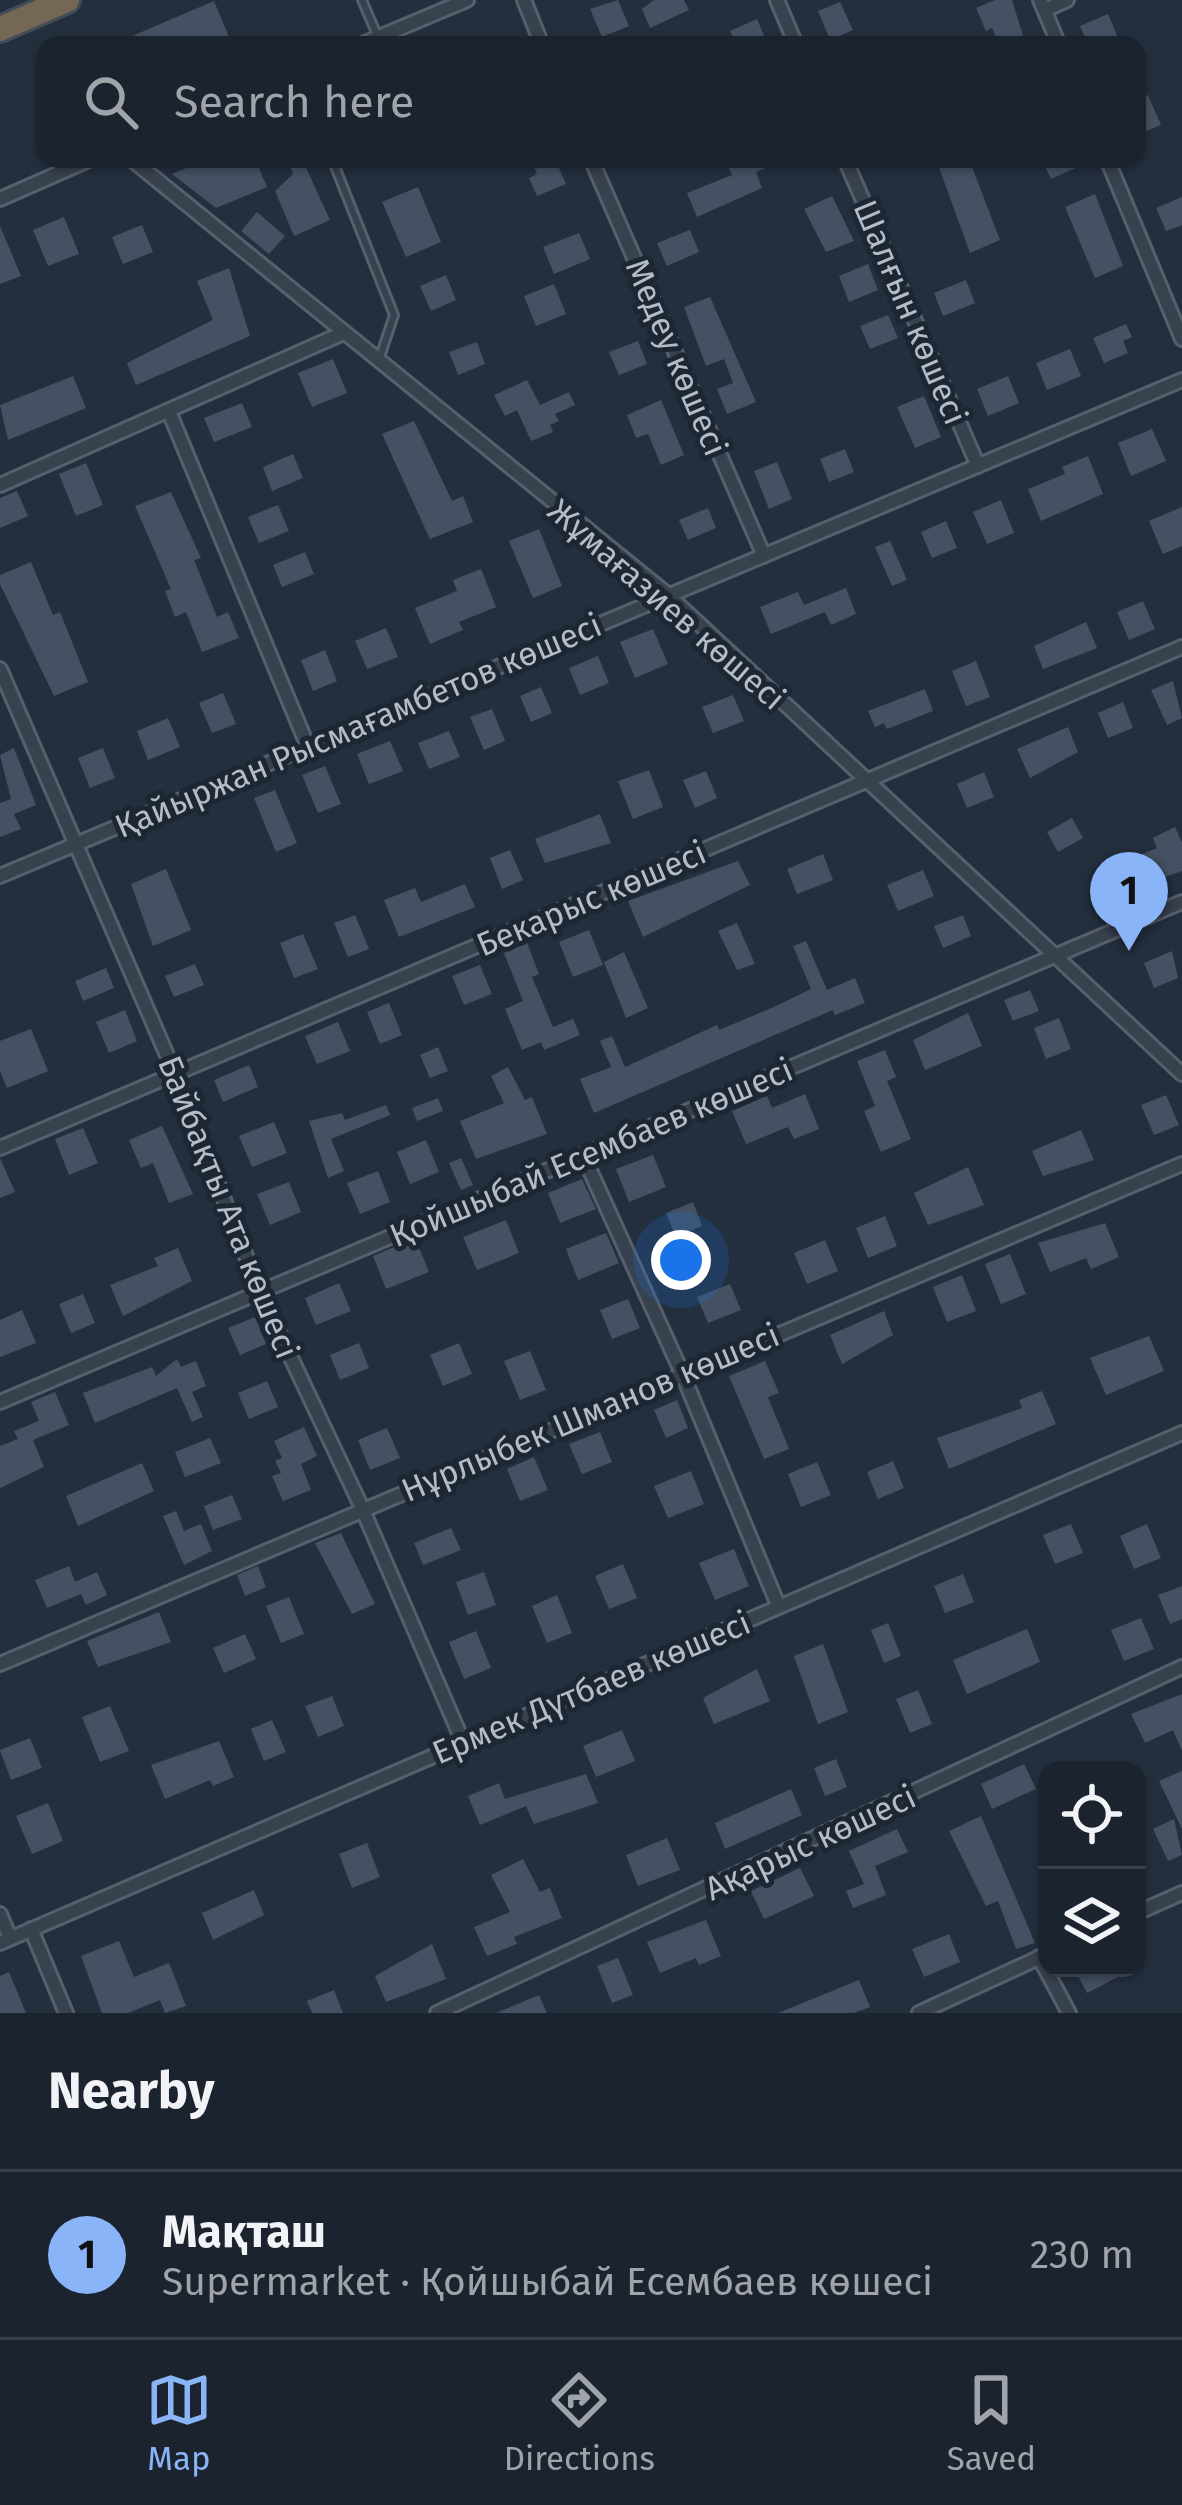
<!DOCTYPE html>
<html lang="en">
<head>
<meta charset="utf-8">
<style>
  :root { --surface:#1b232e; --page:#242b36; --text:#f1f3f6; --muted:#a0a4aa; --line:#39404a; --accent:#8ab4f8 }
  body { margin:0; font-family:"Fira Sans",sans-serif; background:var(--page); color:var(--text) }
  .controls { position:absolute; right:36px; bottom:36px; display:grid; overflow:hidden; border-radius:24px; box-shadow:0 3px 9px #0004 }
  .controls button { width:108px; height:108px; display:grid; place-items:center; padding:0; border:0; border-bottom:3px solid var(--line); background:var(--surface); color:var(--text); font:60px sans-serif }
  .you { position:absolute; left:681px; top:1260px; width:42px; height:42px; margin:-30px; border:9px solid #fff; border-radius:50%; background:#1a73e8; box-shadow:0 0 0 18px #1a73e833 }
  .badge { display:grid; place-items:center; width:78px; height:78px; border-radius:50%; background:var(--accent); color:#111; font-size:39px; font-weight:700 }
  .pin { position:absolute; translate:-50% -99px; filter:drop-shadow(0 3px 6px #0008) }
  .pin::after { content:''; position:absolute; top:63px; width:42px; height:36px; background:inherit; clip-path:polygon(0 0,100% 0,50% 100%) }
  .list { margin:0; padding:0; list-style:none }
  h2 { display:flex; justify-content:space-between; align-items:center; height:156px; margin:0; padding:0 48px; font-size:51px }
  h2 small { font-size:39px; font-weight:400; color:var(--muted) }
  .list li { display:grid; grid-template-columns:78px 1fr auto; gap:36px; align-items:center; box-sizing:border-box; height:168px; padding:0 48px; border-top:3px solid var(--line) }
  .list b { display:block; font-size:45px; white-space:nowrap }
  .list p { margin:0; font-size:39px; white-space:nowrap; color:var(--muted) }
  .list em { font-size:39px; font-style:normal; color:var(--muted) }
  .icon { flex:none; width:66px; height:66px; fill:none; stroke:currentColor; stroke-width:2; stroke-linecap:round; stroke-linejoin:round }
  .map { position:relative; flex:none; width:1182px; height:2013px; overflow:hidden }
  .search { position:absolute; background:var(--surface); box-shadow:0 3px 9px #0004; left:36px; right:36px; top:36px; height:132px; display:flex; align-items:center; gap:30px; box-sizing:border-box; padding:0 42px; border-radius:24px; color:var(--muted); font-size:45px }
  .sheet { height:324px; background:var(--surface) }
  nav { display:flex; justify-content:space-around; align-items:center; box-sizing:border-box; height:168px; border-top:3px solid var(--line); background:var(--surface); font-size:33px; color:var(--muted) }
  nav a { display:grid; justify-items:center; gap:6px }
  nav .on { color:var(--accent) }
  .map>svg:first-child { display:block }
  .building { fill:#455162 }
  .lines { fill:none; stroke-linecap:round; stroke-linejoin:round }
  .lane-casing { stroke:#565f6c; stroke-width:12 }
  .street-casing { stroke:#565f6c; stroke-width:18 }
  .highway-casing { stroke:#434c59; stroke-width:30 }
  .lane { stroke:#38414e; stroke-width:6 }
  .street { stroke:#38414e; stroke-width:12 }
  .highway { stroke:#746855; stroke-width:24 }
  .labels { text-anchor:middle; stroke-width:10; stroke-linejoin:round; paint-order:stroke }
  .street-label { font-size:33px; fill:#b4bcc9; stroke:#1d2633 }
</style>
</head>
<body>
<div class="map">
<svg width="1182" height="2013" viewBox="0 0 1182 2013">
  <rect width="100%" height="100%" fill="#242f3e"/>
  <path class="building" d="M618,0L629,26L602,37L590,9Z
    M654,0H684L689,10L650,28L642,9Z
    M995,0H1012L1026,45H999L992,28L986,31L976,8Z
    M214,1L229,37L210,45H111Z
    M840,2L853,30L830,40L818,11Z
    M1108,14L1119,40L1088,45L1080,26Z
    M757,19L768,45H736L730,31Z
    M1148,95L1161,125L1137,135V99Z
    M208,159H255L267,187L216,208L172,174Z
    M287,159H302L330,220L294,236L275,191L293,174Z
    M531,159H555L566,184L537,196L529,178L537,174Z
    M725,159H786L756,172L762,188L697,217L687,193L732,175Z
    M936,159H969L1000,240L970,253Z
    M1042,159H1096L1051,179Z
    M418,187L441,242L406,257L382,202Z
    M1095,194L1123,266L1095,278L1065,207Z
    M832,196L854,241L826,252L804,209Z
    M1182,197V225L1166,231L1156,208Z
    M257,212L285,236L269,254L241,231Z
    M64,217L79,254L48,266L33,230Z
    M142,225L153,252L123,264L112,237Z
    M0,226L21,276L0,284Z
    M690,230L699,252L667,266L657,243Z
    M579,233L590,259L554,274L543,247Z
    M868,264L878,290L849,302L839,276Z
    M229,268L250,336L136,385L127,363L213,320L197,281Z
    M446,275L456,300L431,311L420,286Z
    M966,280L975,303L943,316L934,293Z
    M554,284L566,314L536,326L524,296Z
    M710,297L756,402L727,414L717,389L733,383L724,359L706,366L684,307Z
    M888,315L898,338L870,349L860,326Z
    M1126,324L1132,337L1123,341L1128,353L1104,363L1093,338Z
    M638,341L647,364L619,375L609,352Z
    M477,342L485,364L458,375L449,352Z
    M1070,349L1081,376L1047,390L1036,363Z
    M333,359L347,393L312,407L298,373Z
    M73,376L86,408L8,440L0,405Z
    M1008,376L1019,403L988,416L977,389Z
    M527,380L540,405L569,392L575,405L555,414L559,421L550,425L553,432L531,441L517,410L505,416L494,395Z
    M924,396L941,437L915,448L897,407Z
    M661,400L684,455L661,465L648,434L636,438L627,415Z
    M242,403L252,427L214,442L204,418Z
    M414,421L452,501L463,496L473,522L430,539L382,434Z
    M1152,429L1166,461L1131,476L1118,443Z
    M845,449L854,472L829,482L820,459Z
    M293,454L303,478L272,491L263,467Z
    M1088,456L1103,494L1041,521L1028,489L1065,474L1062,467Z
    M777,462L792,499L769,509L754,471Z
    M86,463L103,505L76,516L59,474Z
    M17,491L28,516L0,528V498Z
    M171,492L201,558L194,560L217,617L228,612L239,638L202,652L186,612L175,617L165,591L171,589L135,506Z
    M1001,500L1014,533L987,544L973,512Z
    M278,505L289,531L259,543L248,517Z
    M1182,507V546L1163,554L1149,521Z
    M708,508L716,528L688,540L679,520Z
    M946,521L957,548L932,558L921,532Z
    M539,529L562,586L533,598L509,541Z
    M890,541L907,580L892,586L875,547Z
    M305,552L314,574L282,587L273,565Z
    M31,562L53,615L60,612L88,682L54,696L0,584V575Z
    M481,569L496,607L459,622L463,630L430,644L415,608L457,591L453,580Z
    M846,588L856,614L831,625L825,612L771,634L760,607L798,592L804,605Z
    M1143,601L1155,629L1129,640L1117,612Z
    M1086,622L1097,648L1043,669L1034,646Z
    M386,628L398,657L367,669L355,641Z
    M653,629L668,664L635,678L620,642Z
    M325,650L337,681L313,691L301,660Z
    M598,656L609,683L580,695L569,668Z
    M976,661L990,697L966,706L952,671Z
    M1173,681L1182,718L1167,725L1151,690Z
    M541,687L552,713L531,722L520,696Z
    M925,689L933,711L887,729L884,723L875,727L868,711Z
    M223,693L236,724L212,733L199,703Z
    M733,695L744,721L713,733L702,707Z
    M1123,702L1133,728L1108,738L1098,713Z
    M492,709L505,741L484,750L470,717Z
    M168,718L180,747L148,760L137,731Z
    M1068,727L1078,752L1030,778L1017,749Z
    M449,731L460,757L429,769L418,743Z
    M390,741L403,771L369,784L357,754Z
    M14,748L36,805L14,814L21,829L0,837V803L11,799L0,755Z
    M103,748L115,778L90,788L78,758Z
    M325,766L341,804L318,813L302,775Z
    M649,770L663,807L633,819L618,781Z
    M706,771L717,798L695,808L683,780Z
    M984,772L994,797L967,808L957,784Z
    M275,790L297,843L276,852L254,798Z
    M600,814L611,843L545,863L535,839Z
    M1072,818L1083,838L1058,852L1047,832Z
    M1175,827L1182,843V871L1134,888L1123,862L1157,848L1153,838Z
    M510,850L523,880L502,889L490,858Z
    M823,854L833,880L797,894L787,869Z
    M738,861L750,885L643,937L628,901Z
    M166,869L191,930L153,946L131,884Z
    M923,870L934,896L898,911L887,885Z
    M465,884L475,907L399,937L384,900L415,888L421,902Z
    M355,915L369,949L348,957L334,923Z
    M963,915L971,936L943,948L934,926Z
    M737,923L755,964L737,970L718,931Z
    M589,930L603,965L573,977L559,942Z
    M303,934L318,969L294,978L280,943Z
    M806,941L827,990L855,978L865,1003L835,1015L833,1010L594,1113L580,1079L611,1067L600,1041L612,1036L625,1067L717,1025L719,1030L774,1007L811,989L793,946Z
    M527,943L539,974L532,977L553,1027L573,1019L580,1035L544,1050L541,1042L522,1050L505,1009L523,1001L504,953Z
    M1172,951L1178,978L1154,988L1144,963Z
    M624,952L648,1008L626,1018L604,962Z
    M195,964L204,985L174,997L165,976Z
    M480,965L492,994L464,1005L452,976Z
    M106,968L114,988L83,1001L75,981Z
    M1030,990L1039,1011L1013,1021L1004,1000Z
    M389,1003L402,1035L380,1044L367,1012Z
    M125,1010L137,1041L109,1053L96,1022Z
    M968,1013L982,1046L925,1070L913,1040Z
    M1059,1018L1071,1049L1046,1059L1034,1028Z
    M338,1022L350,1051L317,1064L305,1036Z
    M31,1029L48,1071L7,1088L0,1071V1041Z
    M438,1047L448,1071L430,1078L420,1055Z
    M885,1050L896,1077L887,1081L911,1139L881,1152L864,1111L875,1106L857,1061Z
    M249,1065L258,1087L223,1102L214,1080Z
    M508,1067L525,1100L532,1097L547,1134L476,1159L460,1121L504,1103L491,1076Z
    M805,1094L819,1129L794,1139L788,1127L746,1144L732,1111L767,1096L772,1108Z
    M1166,1095L1179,1125L1154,1135L1141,1105Z
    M438,1098L443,1111L417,1121L412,1108Z
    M386,1105L390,1115L331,1139L344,1171L328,1178L309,1121L342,1113L345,1120Z
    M274,1122L287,1153L252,1167L239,1136Z
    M162,1126L193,1194L169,1203L153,1163L141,1168L129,1140Z
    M83,1128L98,1163L69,1175L55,1139Z
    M1081,1130L1094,1160L1043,1176L1032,1151Z
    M426,1140L439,1172L410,1184L397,1152Z
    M653,1155L666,1187L629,1202L616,1169Z
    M0,1158L15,1192L0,1198Z
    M461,1158L473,1185L461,1190L449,1163Z
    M968,1167L984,1205L928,1225L914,1193Z
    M378,1171L390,1202L360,1214L347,1183Z
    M582,1179L596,1209L560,1223L548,1193Z
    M289,1182L301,1212L270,1225L257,1194Z
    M693,1202L702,1226L676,1237L666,1213Z
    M885,1216L897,1246L868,1258L856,1228Z
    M506,1220L519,1253L477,1270L463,1237Z
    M1105,1223L1119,1257L1091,1269L1086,1258L1050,1272L1038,1243Z
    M606,1233L619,1263L578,1280L566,1249Z
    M415,1238L429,1272L386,1289L373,1256Z
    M825,1240L838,1271L807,1284L794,1253Z
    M178,1248L192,1281L123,1316L110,1285L158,1266L154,1258Z
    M1010,1254L1026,1294L1001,1304L985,1264Z
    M962,1275L976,1311L947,1322L933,1287Z
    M339,1283L351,1311L316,1325L305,1298Z
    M730,1284L741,1310L708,1323L697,1297Z
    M83,1294L95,1323L71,1333L59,1304Z
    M628,1299L640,1328L612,1339L600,1310Z
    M22,1310L36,1343L0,1357V1320Z
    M884,1311L893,1335L842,1364L830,1335Z
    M255,1317L266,1344L240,1355L228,1328Z
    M1149,1336L1164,1371L1106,1395L1090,1358Z
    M359,1343L369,1368L340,1380L330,1355Z
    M459,1343L472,1374L443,1386L430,1355Z
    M530,1351L546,1390L520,1400L504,1361Z
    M177,1359L181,1367L196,1361L206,1386L192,1392L203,1417L192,1422L177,1388L95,1423L83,1393L152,1367L156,1376Z
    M765,1361L779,1393L768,1397L789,1449L764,1459L729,1376Z
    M267,1381L278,1407L249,1419L238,1393Z
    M1042,1391L1056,1424L949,1469L937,1438L1022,1408L1019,1400Z
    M55,1392L69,1425L33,1440L44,1467L0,1488V1446L18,1439L14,1431L39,1421L31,1402Z
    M677,1400L688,1428L666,1438L654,1410Z
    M304,1427L317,1456L301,1464L311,1490L283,1501L272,1476L281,1473L275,1461L282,1458L274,1441Z
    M387,1428L400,1458L370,1470L358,1440Z
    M600,1432L612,1462L582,1474L569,1444Z
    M210,1438L221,1463L185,1477L175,1452Z
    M534,1457L548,1490L520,1501L507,1469Z
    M893,1461L904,1488L878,1499L867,1472Z
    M817,1462L831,1495L801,1507L788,1474Z
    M142,1463L154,1491L78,1526L66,1496Z
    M691,1471L704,1504L668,1518L654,1486Z
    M232,1495L242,1519L213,1530L204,1506Z
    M176,1511L184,1531L201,1524L212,1551L184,1565L163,1516Z
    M1071,1524L1083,1553L1055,1564L1043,1535Z
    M1147,1524L1161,1558L1134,1569L1120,1536Z
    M451,1528L461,1550L423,1565L414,1543Z
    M341,1533L375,1604L352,1614L315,1543Z
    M734,1549L749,1586L715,1600L699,1563Z
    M623,1564L637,1598L609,1609L595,1576Z
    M69,1566L75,1582L97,1572L107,1595L86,1605L81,1594L47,1608L35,1580Z
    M258,1566L266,1587L245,1596L237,1575Z
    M484,1572L496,1605L468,1615L456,1582Z
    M963,1574L974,1602L945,1613L934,1586Z
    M1182,1586V1619L1170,1624L1158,1595Z
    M557,1595L572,1633L547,1643L532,1606Z
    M289,1597L304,1634L281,1643L266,1606Z
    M159,1612L171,1642L98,1667L87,1641Z
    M1141,1618L1154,1649L1124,1661L1111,1630Z
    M888,1623L901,1656L884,1663L871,1630Z
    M1027,1629L1040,1662L967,1694L953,1660Z
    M476,1631L491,1668L464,1679L449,1642Z
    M245,1634L256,1659L224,1673L213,1648Z
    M823,1644L848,1712L818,1724L794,1656Z
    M757,1669L770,1701L714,1724L703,1698Z
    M918,1690L932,1724L910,1733L896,1699Z
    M1182,1694V1751L1173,1730L1145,1743L1131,1714Z
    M332,1696L344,1726L318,1737L305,1706Z
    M110,1706L129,1751L100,1762L82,1717Z
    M272,1720L286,1752L264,1761L251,1729Z
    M622,1730L635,1761L596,1777L583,1746Z
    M30,1738L42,1768L11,1780L0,1750Z
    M219,1741L234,1777L213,1786L210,1780L165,1799L151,1765Z
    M836,1759L847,1787L825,1796L814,1768Z
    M1024,1764L1036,1789L992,1809L981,1784Z
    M1182,1771V1829L1159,1781Z
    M586,1774L598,1803L534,1824L526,1806L480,1825L468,1796L499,1783L505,1799Z
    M791,1789L802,1815L725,1849L715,1823Z
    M48,1803L63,1841L32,1854L16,1816Z
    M981,1816L1035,1943L1016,1949L998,1901L986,1906L949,1831Z
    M1174,1819L1182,1855L1168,1861L1153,1829Z
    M897,1829L908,1852L875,1866L886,1895L853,1908L846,1891L864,1884L849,1851Z
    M667,1838L680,1870L638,1886L626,1855Z
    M367,1843L380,1877L352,1888L339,1854Z
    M523,1859L540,1892L550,1888L562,1918L514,1937L517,1944L487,1956L474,1927L510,1912L491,1875Z
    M800,1868L814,1896L764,1919L751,1891Z
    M254,1890L264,1915L213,1940L202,1913Z
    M706,1920L721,1956L699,1965L696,1958L660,1973L647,1942Z
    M949,1934L960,1962L924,1977L912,1949Z
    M119,1941L134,1977L169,1963L186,2006L165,2013L160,2000L128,2013H102L81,1956Z
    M432,1944L446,1979L386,2002L375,1976Z
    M618,1958L633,1995L612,2003L597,1966Z
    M1074,1968H1114L1118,1977L1087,1993Z
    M9,1972L26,2013H0V1976Z
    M859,1980L870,2007L854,2013H778Z
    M334,1990L343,2013H312L307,2001Z
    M539,1995L547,2013H496Z"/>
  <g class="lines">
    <g class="lane-casing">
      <path id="lane" d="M362,0L377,35
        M332,159L394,315L380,357"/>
    </g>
    <g class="street-casing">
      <path id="street" d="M524,0L542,45
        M777,0L796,45
        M1040,0L1059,45
        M1045,10L1067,0
        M360,45L467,0
        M131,159L667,594L1182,1074
        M591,159L764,556
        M845,159L978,466
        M1107,159L1182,339
        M0,199L91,159
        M170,414L308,747
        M0,485L341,334
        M0,669L176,1076L260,1292L362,1508L463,1742
        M0,876L1182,380
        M0,1148L1182,647
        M583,1155L682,1373L778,1605
        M0,1402L1182,902
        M0,1664L1182,1164
        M1137,1913L1182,1893
        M0,1914L10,1938
        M31,1929L66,2013
        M0,1943L1182,1433
        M1039,1957L1069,2013
        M437,2013L1182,1667
        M919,2013L1047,1954"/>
    </g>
    <g class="highway-casing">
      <path id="highway" d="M0,29L67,0"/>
    </g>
    <use href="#lane" class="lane"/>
    <use href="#street" class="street"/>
    <use href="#highway" class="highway"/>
  </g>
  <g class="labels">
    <g class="street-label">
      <text transform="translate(911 312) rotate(67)" y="12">Шалғын көшесі</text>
      <text transform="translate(677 357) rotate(67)" y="12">Медеу көшесі</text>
      <text transform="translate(667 604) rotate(41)" y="12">Жұмағазиев көшесі</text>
      <text transform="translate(358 725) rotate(-23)" y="12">Қайыржан Рысмағамбетов көшесі</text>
      <text transform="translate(591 898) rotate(-23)" y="12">Бекарыс көшесі</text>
      <text transform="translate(591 1152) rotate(-23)" y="12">Қойшыбай Есембаев көшесі</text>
      <text transform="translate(229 1207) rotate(68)" y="12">Байбақты Ата көшесі</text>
      <text transform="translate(590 1412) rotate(-23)" y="12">Нұрлыбек Шманов көшесі</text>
      <text transform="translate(591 1687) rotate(-23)" y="12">Ермек Дүтбаев көшесi</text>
      <text transform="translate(810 1842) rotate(-25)" y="12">Ақарыс көшесi</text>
    </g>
  </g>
</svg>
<div class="controls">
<button><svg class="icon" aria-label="locate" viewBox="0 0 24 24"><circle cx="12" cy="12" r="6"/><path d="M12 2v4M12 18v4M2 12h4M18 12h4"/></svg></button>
<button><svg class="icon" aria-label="layers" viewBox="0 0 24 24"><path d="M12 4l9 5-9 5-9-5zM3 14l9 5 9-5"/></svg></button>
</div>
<div class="you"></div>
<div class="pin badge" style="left:1129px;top:951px">1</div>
<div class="search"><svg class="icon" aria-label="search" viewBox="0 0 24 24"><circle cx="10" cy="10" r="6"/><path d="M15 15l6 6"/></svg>Search here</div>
</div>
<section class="sheet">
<h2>Nearby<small></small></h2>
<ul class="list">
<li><span class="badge">1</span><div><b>Мақташ</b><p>Supermarket · Қойшыбай Есембаев көшесі</p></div><em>230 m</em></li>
</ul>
</section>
<nav>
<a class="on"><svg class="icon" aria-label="map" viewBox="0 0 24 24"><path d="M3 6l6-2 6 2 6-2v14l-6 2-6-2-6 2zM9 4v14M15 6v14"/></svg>Map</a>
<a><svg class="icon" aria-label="directions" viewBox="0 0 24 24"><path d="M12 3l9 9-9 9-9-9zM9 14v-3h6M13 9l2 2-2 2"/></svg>Directions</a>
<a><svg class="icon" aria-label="saved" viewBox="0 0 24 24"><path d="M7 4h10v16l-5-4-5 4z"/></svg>Saved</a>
</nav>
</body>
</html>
